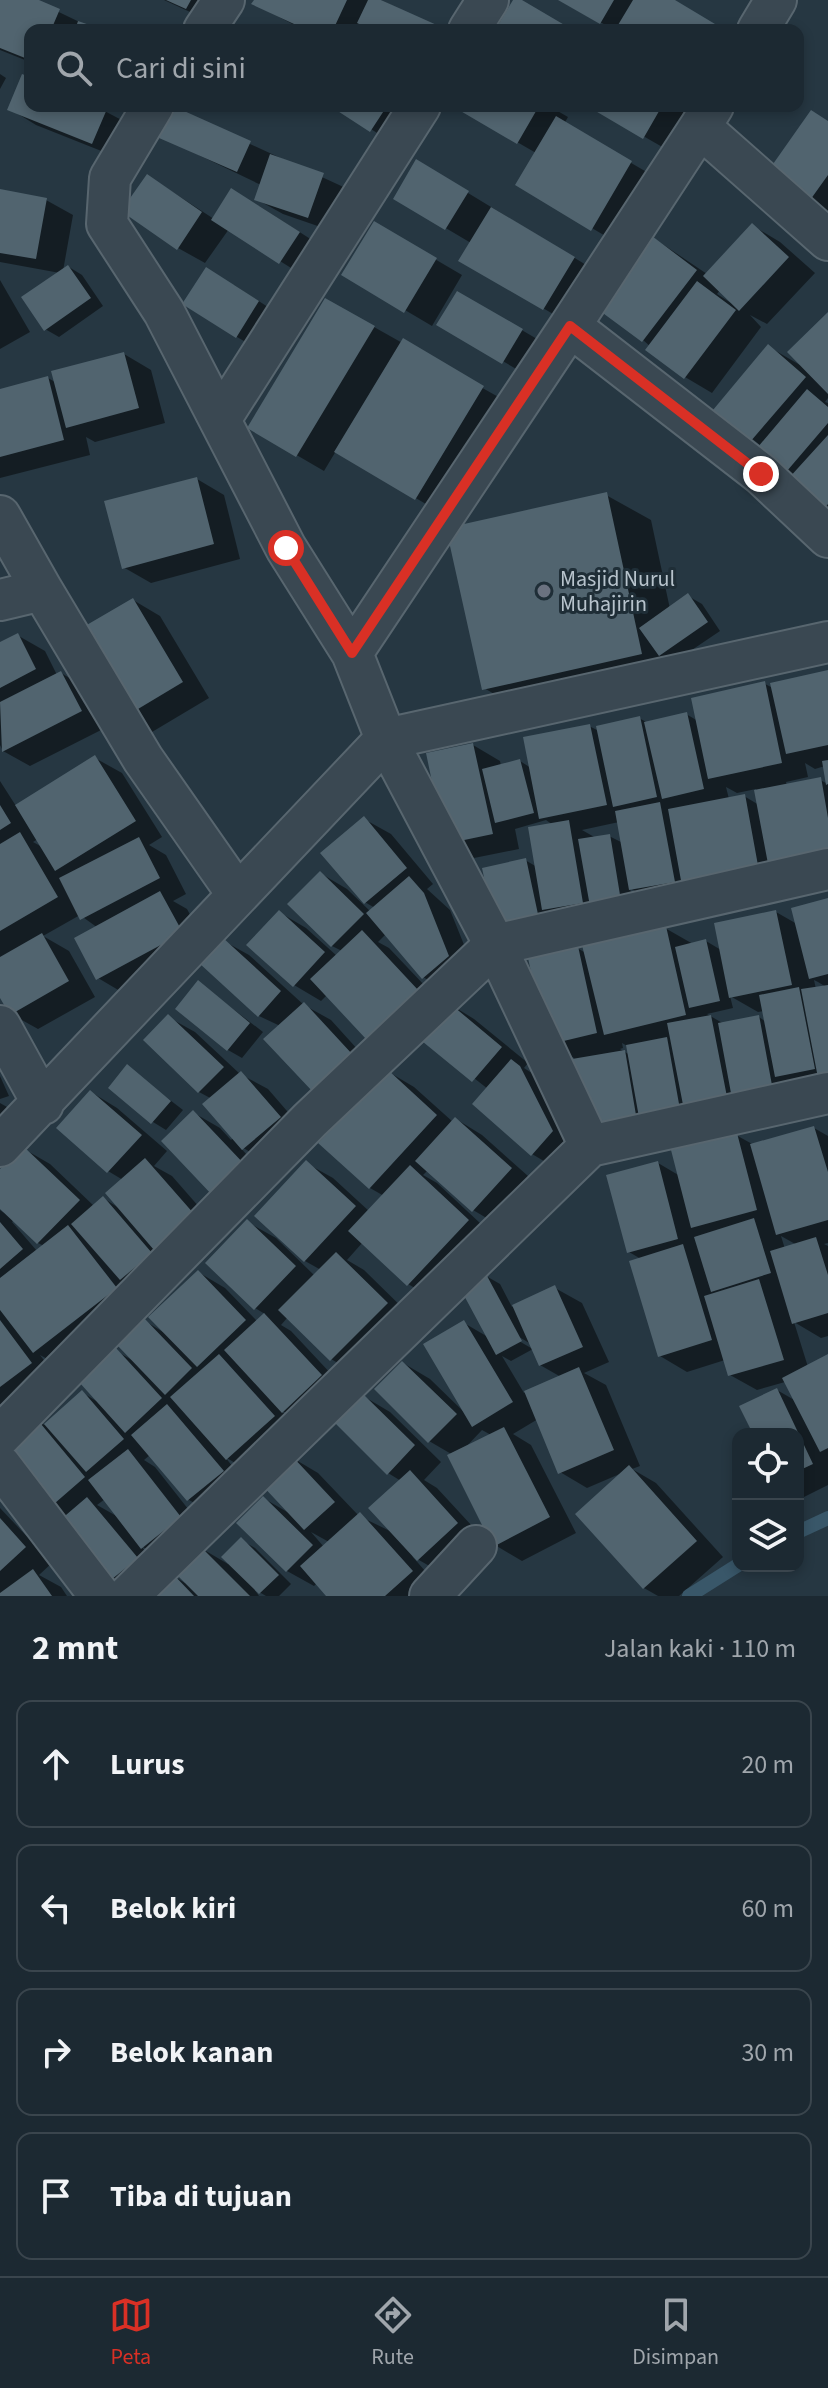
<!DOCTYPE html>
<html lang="id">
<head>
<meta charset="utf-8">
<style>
  :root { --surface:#1c2932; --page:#29353e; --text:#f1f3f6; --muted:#a0a6ac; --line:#3a454d; --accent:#d93025 }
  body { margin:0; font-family:"Source Sans 3",sans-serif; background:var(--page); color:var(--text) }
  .controls { position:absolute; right:24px; bottom:24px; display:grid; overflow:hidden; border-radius:16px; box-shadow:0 4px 12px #0003 }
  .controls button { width:72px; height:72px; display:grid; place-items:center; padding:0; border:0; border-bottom:2px solid var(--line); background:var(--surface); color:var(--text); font:40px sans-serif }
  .stop { position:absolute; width:24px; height:24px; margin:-18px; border:6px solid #d93025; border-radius:50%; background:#fff }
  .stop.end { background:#d93025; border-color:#fff; box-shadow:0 2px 8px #0008 }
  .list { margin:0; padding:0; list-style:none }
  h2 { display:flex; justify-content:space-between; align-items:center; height:104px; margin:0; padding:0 32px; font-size:34px }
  h2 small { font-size:26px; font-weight:400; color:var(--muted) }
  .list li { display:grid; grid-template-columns:52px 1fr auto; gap:24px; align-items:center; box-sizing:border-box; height:128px; margin:0 16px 16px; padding:0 16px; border:2px solid var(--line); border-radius:16px }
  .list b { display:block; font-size:30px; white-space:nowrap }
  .list em { font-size:26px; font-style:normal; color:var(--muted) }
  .icon { flex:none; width:44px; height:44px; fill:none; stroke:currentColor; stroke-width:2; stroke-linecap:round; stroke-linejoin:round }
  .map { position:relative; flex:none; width:828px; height:1596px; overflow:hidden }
  .search { position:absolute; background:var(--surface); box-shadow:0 4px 12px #0003; left:24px; right:24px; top:24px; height:88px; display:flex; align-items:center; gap:20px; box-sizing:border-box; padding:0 28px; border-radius:16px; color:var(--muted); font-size:30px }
  .sheet { height:680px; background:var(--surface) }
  nav { display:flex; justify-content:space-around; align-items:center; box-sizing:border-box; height:112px; border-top:2px solid var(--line); background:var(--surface); font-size:22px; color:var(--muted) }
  nav a { display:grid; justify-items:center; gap:4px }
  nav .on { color:var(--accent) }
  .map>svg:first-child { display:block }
  .shadow { fill:#0007; fill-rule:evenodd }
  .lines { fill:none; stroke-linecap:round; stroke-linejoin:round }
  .stream { stroke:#395769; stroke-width:14 }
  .building { fill:#51646f }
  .minor-casing { stroke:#58666f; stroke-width:44 }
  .minor { stroke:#3a4852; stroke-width:40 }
  .route { stroke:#d93025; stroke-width:10 }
  .worship-dot { fill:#6b7280; stroke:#1f2e37; stroke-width:3 }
  .labels { text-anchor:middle; stroke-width:6; stroke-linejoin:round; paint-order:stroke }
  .poi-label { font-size:22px; fill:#b7c3cc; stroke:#1f2e37; text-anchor:start }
</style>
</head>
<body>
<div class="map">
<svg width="828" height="1596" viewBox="0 0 828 1596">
  <rect width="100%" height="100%" fill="#263742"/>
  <path class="shadow" d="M0,0H34L96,30H30V62L0,50Z
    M164,0H225L214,23Z
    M256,0H381L442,30H304L254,4Z
    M562,0H672L723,30H614Z
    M0,74L6,78L0,89Z
    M30,80V106H95L133,126L119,158L36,125L10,109Z
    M334,106H409L398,146Z
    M549,106L568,117L564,124L657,178L619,244L517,184L536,153L457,107Z
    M591,106H698L671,152Z
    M174,109L350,190L335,232L283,214L256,199L261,185L161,137Z
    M828,122V212L809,201Z
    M417,162L601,274L570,324L461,260L471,243L395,198Z
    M148,176L214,219L259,206L326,249L307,278L229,229L205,263L178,248Z
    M0,191L46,200L73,215L63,271L69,267L82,275L103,306L59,337L45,329L60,273L0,262Z
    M375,224L462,275L432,326L344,274Z
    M753,226L780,242L815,273L767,324L750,315L761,327L712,393L685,377L643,340L649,235L707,274ZM720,290L731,303L717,294Z
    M0,280L30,332L0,349Z
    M234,285L285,318L263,352L237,337Z
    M458,293L549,346L530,377L439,324Z
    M326,300L520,409L453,520L336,451L324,471L250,428Z
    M828,315V398L825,402L828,403V511L761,446L716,409L769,347L800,365Z
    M124,354L151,370L165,423L95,442L86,437L90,455L0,478V391L48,378L57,383Z
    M197,479L224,495L240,559L151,583L123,567Z
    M606,495L651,520L670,609L688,596L702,604L720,631L680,658L528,714L484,688Z
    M133,600L160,616L209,698L152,732L125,716Z
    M17,635L45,651L57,675L61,673L88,689L107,727L30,766L3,751L0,745V644Z
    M828,672V782L825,766L815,769L805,763L808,777L786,782L787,786L820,780L828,784V878L658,904L630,888L635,914L524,944L525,860L537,867L553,825L546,820L515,829L519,849L474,858L447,843L473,745L500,761L501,766L520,761L531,768L589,726L599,731L639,718L648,723L686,714L698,721L765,684L773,688ZM726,787L737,793L756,789L759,805L744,796L729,799ZM619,822L623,843L609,836L596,838L582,830Z
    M95,758L122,773L162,837L149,845L166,855L186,894L173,901L187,909L208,948L125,994L98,978V928L80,915L43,936L69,951L95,997L38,1029L11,1014L0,994V781L16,806ZM38,839L44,848L33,842Z
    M364,819L391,834L433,884L427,889L450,910L475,972L450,993L423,977L386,934L378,942L389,948L445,1007L448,1003L474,1019L528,1063L524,1068L538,1077L579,1147L559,1170L532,1154L488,1089L420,1036L394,1053L367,1038L327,995L321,1001L294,985L279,912L306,928L337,956L342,951L332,946L320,873L347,889L371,912L375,908L363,901Z
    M828,901V1086L587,1130L574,1058L549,1044L577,948L586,953L665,928L693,944L706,941L721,950L776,912L797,924ZM814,980L818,982L826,987L816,989ZM730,996L758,1012L764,1011L766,1022L759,1017L724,1024L707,1014L733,1008ZM622,1043L629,1047L630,1055L620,1049L623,1048Z
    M222,940L249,955L304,1005L331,1020L378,1072L259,1016Z
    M199,983L263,1032L242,1058L228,1050Z
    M168,1017L195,1032L240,1074L268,1089L306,1133L271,1164L238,1145L272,1183L242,1211L194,1113L220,1128L231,1140L234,1137L212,1099L199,1092Z
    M127,1067L183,1110L166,1130L153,1122Z
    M387,1071L414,1087L453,1122L456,1119L482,1135L537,1184L500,1226L473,1210L428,1170L423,1175L437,1183L495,1237L435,1300L408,1284L363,1242L347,1260L364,1270L414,1319L358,1375L331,1359L288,1317L281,1325L291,1331L348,1392L310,1427L281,1410L301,1433L254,1474L225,1457L249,1487L216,1515L189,1500L150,1455L144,1460L155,1467L207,1533L170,1563L141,1546L164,1574L120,1596L48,1509L36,1421L45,1425L83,1393L98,1402L116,1351L132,1360L145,1321L163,1332L198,1272L225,1288L257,1321L265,1314L255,1308L247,1222L276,1238L315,1276L321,1270L305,1261L306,1163L333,1178L370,1212L384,1196L370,1188ZM105,1499L120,1518L97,1505Z
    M0,1076L9,1096L0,1099Z
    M91,1092L117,1108L167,1151L154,1166L172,1176L221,1232L148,1294L124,1280L143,1305L62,1367L40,1355L58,1379L13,1412L0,1404V1210L4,1213L0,1207V1172L20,1151L0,1130V1103L7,1107L27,1147L24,1149L50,1164L94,1206L103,1198L119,1208L123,1180L108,1171ZM14,1220L38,1243L44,1246L37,1251L12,1222Z
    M814,1128L828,1136V1243L824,1244L828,1246V1336L821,1338L794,1322L808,1367L828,1356V1485L804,1497L798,1493V1434H755L777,1390L796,1401L785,1382L757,1390L730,1375L725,1360L687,1372L660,1356L641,1259L629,1252L658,1163L680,1176L736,1135L754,1145ZM781,1236L797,1245L785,1249Z
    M486,1276L500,1284L512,1307L555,1288L582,1303L609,1362L584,1373L606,1385L640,1466L632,1469L656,1483L723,1557L679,1596H658L644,1588L622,1473L587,1488L560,1472L538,1419L513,1434L531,1445L576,1533L522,1561L495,1545L453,1455L429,1441L403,1363L430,1379L465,1413L464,1323L488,1337ZM514,1334L531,1344V1348L512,1337ZM533,1349L540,1365L561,1377L524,1393L502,1356L511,1361ZM482,1430L491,1435L465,1448Z
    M363,1396L390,1412L441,1462L424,1480L437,1488L484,1539L445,1575L412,1556L439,1587L429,1596H329L317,1583L314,1586L287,1571L263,1498L289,1513L291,1457L318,1473L359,1516L392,1532L401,1481L388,1473ZM311,1532L329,1542L324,1547Z
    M0,1508L52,1563L39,1575L61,1587L67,1596H0Z
    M241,1540L255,1548L291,1584L279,1596H266L254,1589L259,1596H150L172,1575L185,1583L199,1547L228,1564Z"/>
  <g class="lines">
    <path class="stream" d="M798,1532L828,1518
      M689,1596L738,1565"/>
  </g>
  <path class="building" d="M0,0H39L60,9L51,30H30V60L0,48Z
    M166,0H191L186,9Z
    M254,0H347L333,30H307L251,4Z
    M368,0H381L439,26L437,30H372L357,23Z
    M513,0H522L573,30H495Z
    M558,0H614L600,24Z
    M633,0H675L715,24L712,30H626L618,25Z
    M78,21L101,29V30H75Z
    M22,74L30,77V106L107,109L92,144L7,110Z
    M173,106L251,141L237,172L159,138Z
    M330,106H387L370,132Z
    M452,106H539L517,144Z
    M587,106H662L643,139Z
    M811,110L828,121V175L808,203L766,174Z
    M556,116L632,161L591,231L515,185Z
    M270,154L324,173L308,218L254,200Z
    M416,159L469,191L445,230L393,199Z
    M147,174L202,212L177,250L121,211Z
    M231,188L300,232L279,264L211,220Z
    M0,189L47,198L36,259L0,253Z
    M491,207L575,257L543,310L458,261Z
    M374,221L437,258L404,313L341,275Z
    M752,223L789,257L739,311L703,276Z
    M648,233L697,270L642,342L592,305Z
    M68,265L91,298L44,331L21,297Z
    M206,267L259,301L236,338L182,304Z
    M697,281L736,310L684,379L645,350Z
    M457,291L523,329L502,364L436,325Z
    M325,298L375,326L296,457L247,428Z
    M828,312V394L787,352Z
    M403,338L484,386L415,500L334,452Z
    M768,344L806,377L750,442L713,410Z
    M124,352L139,408L66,428L51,371Z
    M48,376L64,440L0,457V389Z
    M807,389L828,407V423L781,478L752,454Z
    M828,435V504L823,510L788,479Z
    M197,477L214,544L122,569L104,501Z
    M607,492L642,654L482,690L446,528Z
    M688,593L708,622L659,656L639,628Z
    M133,598L183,682L123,718L73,633Z
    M18,633L36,669L0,688V642Z
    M828,670V745L786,754L770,683Z
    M61,671L82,711L2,752L0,702Z
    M765,681L782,763L708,779L691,698Z
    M687,712L704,789L662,799L644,722Z
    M640,716L657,797L613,807L596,726Z
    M590,724L607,805L539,819L523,737Z
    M473,743L493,834L445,844L426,753Z
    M95,755L136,821L55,871L15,805Z
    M520,759L534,813L495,823L482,769Z
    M828,760V784L826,785L822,761Z
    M821,777L828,818V858L769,869L754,790Z
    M745,794L759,871L682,886L668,809Z
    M660,802L675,882L629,890L615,811Z
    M0,805L11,823L0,830Z
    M364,816L407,868L364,904L320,853Z
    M569,820L583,903L542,910L528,827Z
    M20,832L58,897L0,931V844Z
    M610,834L622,907L591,912L578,839Z
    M139,837L160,878L80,920L59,878Z
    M526,858L539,919L495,929L482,868Z
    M320,871L364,914L331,947L287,904Z
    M409,876L424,893L449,956L422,979L366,913Z
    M160,891L183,933L96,980L74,938Z
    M828,898V974L809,979L791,908Z
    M279,910L325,952L293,987L246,945Z
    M776,910L792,985L729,998L714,923Z
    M666,926L686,1015L604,1035L582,945Z
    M362,930L419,991L366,1039L310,979Z
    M42,933L69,981L10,1015L0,998V957Z
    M222,937L281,991L258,1017L199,963Z
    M706,939L720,1001L689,1008L675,947Z
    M578,946L597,1033L547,1045L528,958Z
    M198,980L250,1023L227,1051L175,1009Z
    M828,985V1077L818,1078L801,989Z
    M799,987L815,1069L775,1077L759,995Z
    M447,1001L502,1047L472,1082L417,1037Z
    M304,1002L353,1055L313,1092L263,1039Z
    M168,1014L224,1067L198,1093L143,1040Z
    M711,1015L729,1107L685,1115L667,1023Z
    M759,1015L774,1096L733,1104L718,1023Z
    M667,1037L681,1115L640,1123L626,1045Z
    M625,1050L637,1121L585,1131L572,1059Z
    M511,1059L520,1066L553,1131L531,1156L472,1104Z
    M127,1064L171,1101L151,1124L108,1088Z
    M387,1069L437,1115L369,1189L318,1143Z
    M241,1071L281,1117L242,1150L202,1104Z
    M90,1090L142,1135L107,1173L56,1128Z
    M193,1110L247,1167L214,1197L161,1141Z
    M455,1117L512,1168L472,1212L415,1161Z
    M814,1126L828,1172V1220L776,1235L750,1144Z
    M737,1133L757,1210L691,1228L671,1150Z
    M23,1146L80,1200L37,1244L0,1209V1169Z
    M145,1158L195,1215L154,1250L105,1193Z
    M306,1160L356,1206L304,1262L254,1216Z
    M658,1161L678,1239L627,1253L606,1175Z
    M410,1165L469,1220L407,1286L348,1231Z
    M103,1196L152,1253L120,1280L71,1224Z
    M754,1218L771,1273L711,1292L694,1237Z
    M247,1219L296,1266L254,1310L205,1263Z
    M0,1222L23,1249L0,1269Z
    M68,1225L117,1288L33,1353L0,1310V1278Z
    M816,1237L828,1275V1313L792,1324L770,1251Z
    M683,1244L712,1340L658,1357L629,1261Z
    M336,1252L388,1303L330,1361L278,1310Z
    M198,1270L246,1320L197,1367L148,1317Z
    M486,1274L522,1341L496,1355L460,1288Z
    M759,1279L784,1360L728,1376L704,1296Z
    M555,1285L583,1347L539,1366L512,1305Z
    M264,1313L322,1375L282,1413L224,1350Z
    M144,1318L192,1368L165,1395L117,1345Z
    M0,1320L32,1363L0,1387Z
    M464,1320L513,1402L472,1427L423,1344Z
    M116,1348L162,1398L125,1433L79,1382Z
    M219,1354L275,1416L226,1460L170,1397Z
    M828,1354V1448L820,1452L782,1378Z
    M402,1361L457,1414L428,1443L374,1389Z
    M579,1367L614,1450L558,1474L524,1391Z
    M777,1388L813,1464L798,1471V1434H753L739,1406Z
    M82,1390L124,1439L86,1472L44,1424Z
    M363,1394L415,1445L387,1475L335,1423Z
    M167,1404L224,1471L187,1501L131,1435Z
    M36,1418L85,1477L47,1510L0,1456Z
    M504,1427L550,1517L493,1547L447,1455Z
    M128,1449L181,1517L141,1549L88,1480Z
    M291,1455L335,1502L304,1530L260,1483Z
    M629,1465L697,1541L643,1589L575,1514Z
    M410,1470L458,1523L417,1561L368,1508Z
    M263,1496L313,1545L286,1572L236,1523Z
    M87,1497L138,1558L101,1588L52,1527Z
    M360,1512L413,1571L385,1596H326L300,1566Z
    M0,1518L26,1547L0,1571Z
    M241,1537L279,1575L259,1594L221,1557Z
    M198,1544L250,1596H198L172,1570Z
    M33,1569L52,1596H0V1593Z
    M172,1573L194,1596H147Z"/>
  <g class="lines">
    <g class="minor-casing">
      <path id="minor" d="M204,30L224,0
        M469,30L488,0
        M758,30L776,0
        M153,106L110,178L107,224L164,312L286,548L352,653
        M713,106L700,127L828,240
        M700,127L570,326L761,474L828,537
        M570,326L352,653L386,739L495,945L590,1146
        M221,418L420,106
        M0,516L42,590
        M0,600L42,590L143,759L238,895
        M0,1026L43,1104
        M0,1146L386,739L828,642
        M0,1436L310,1120L495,945L828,869
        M0,1465L100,1596
        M128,1596L590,1146L828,1093
        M430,1596L476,1546"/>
    </g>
    <use href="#minor" class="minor"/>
  </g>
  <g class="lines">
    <path class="route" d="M286,548L352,653L570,326L761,474"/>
  </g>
  <circle class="worship-dot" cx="544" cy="591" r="8"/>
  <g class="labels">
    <g class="poi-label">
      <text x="560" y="586">Masjid Nurul<tspan x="560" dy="25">Muhajirin</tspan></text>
    </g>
  </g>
</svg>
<div class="controls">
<button><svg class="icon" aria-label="locate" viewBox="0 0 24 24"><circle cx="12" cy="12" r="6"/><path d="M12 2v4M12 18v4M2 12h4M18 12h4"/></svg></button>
<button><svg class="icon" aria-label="layers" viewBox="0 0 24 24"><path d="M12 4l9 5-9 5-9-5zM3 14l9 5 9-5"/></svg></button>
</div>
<div class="stop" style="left:286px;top:548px"></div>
<div class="stop end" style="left:761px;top:474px"></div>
<div class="search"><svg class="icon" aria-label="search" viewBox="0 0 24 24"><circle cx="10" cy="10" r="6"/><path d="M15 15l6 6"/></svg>Cari di sini</div>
</div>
<section class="sheet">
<h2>2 mnt<small>Jalan kaki · 110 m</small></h2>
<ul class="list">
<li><svg class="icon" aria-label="ahead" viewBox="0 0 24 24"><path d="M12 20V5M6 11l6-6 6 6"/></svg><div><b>Lurus</b></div><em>20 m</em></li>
<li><svg class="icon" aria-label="left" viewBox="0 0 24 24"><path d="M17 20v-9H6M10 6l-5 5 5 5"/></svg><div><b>Belok kiri</b></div><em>60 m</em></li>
<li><svg class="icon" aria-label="right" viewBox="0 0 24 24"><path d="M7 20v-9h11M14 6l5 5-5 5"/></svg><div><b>Belok kanan</b></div><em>30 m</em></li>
<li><svg class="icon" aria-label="arrive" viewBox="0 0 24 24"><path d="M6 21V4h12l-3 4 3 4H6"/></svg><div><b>Tiba di tujuan</b></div></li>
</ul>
</section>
<nav>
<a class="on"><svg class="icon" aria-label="map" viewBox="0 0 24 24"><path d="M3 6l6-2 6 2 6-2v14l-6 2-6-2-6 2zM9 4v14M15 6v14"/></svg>Peta</a>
<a><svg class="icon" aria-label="directions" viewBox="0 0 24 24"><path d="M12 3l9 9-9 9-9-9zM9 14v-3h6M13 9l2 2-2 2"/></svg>Rute</a>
<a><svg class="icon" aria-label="saved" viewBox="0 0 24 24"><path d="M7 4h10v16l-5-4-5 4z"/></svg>Disimpan</a>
</nav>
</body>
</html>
